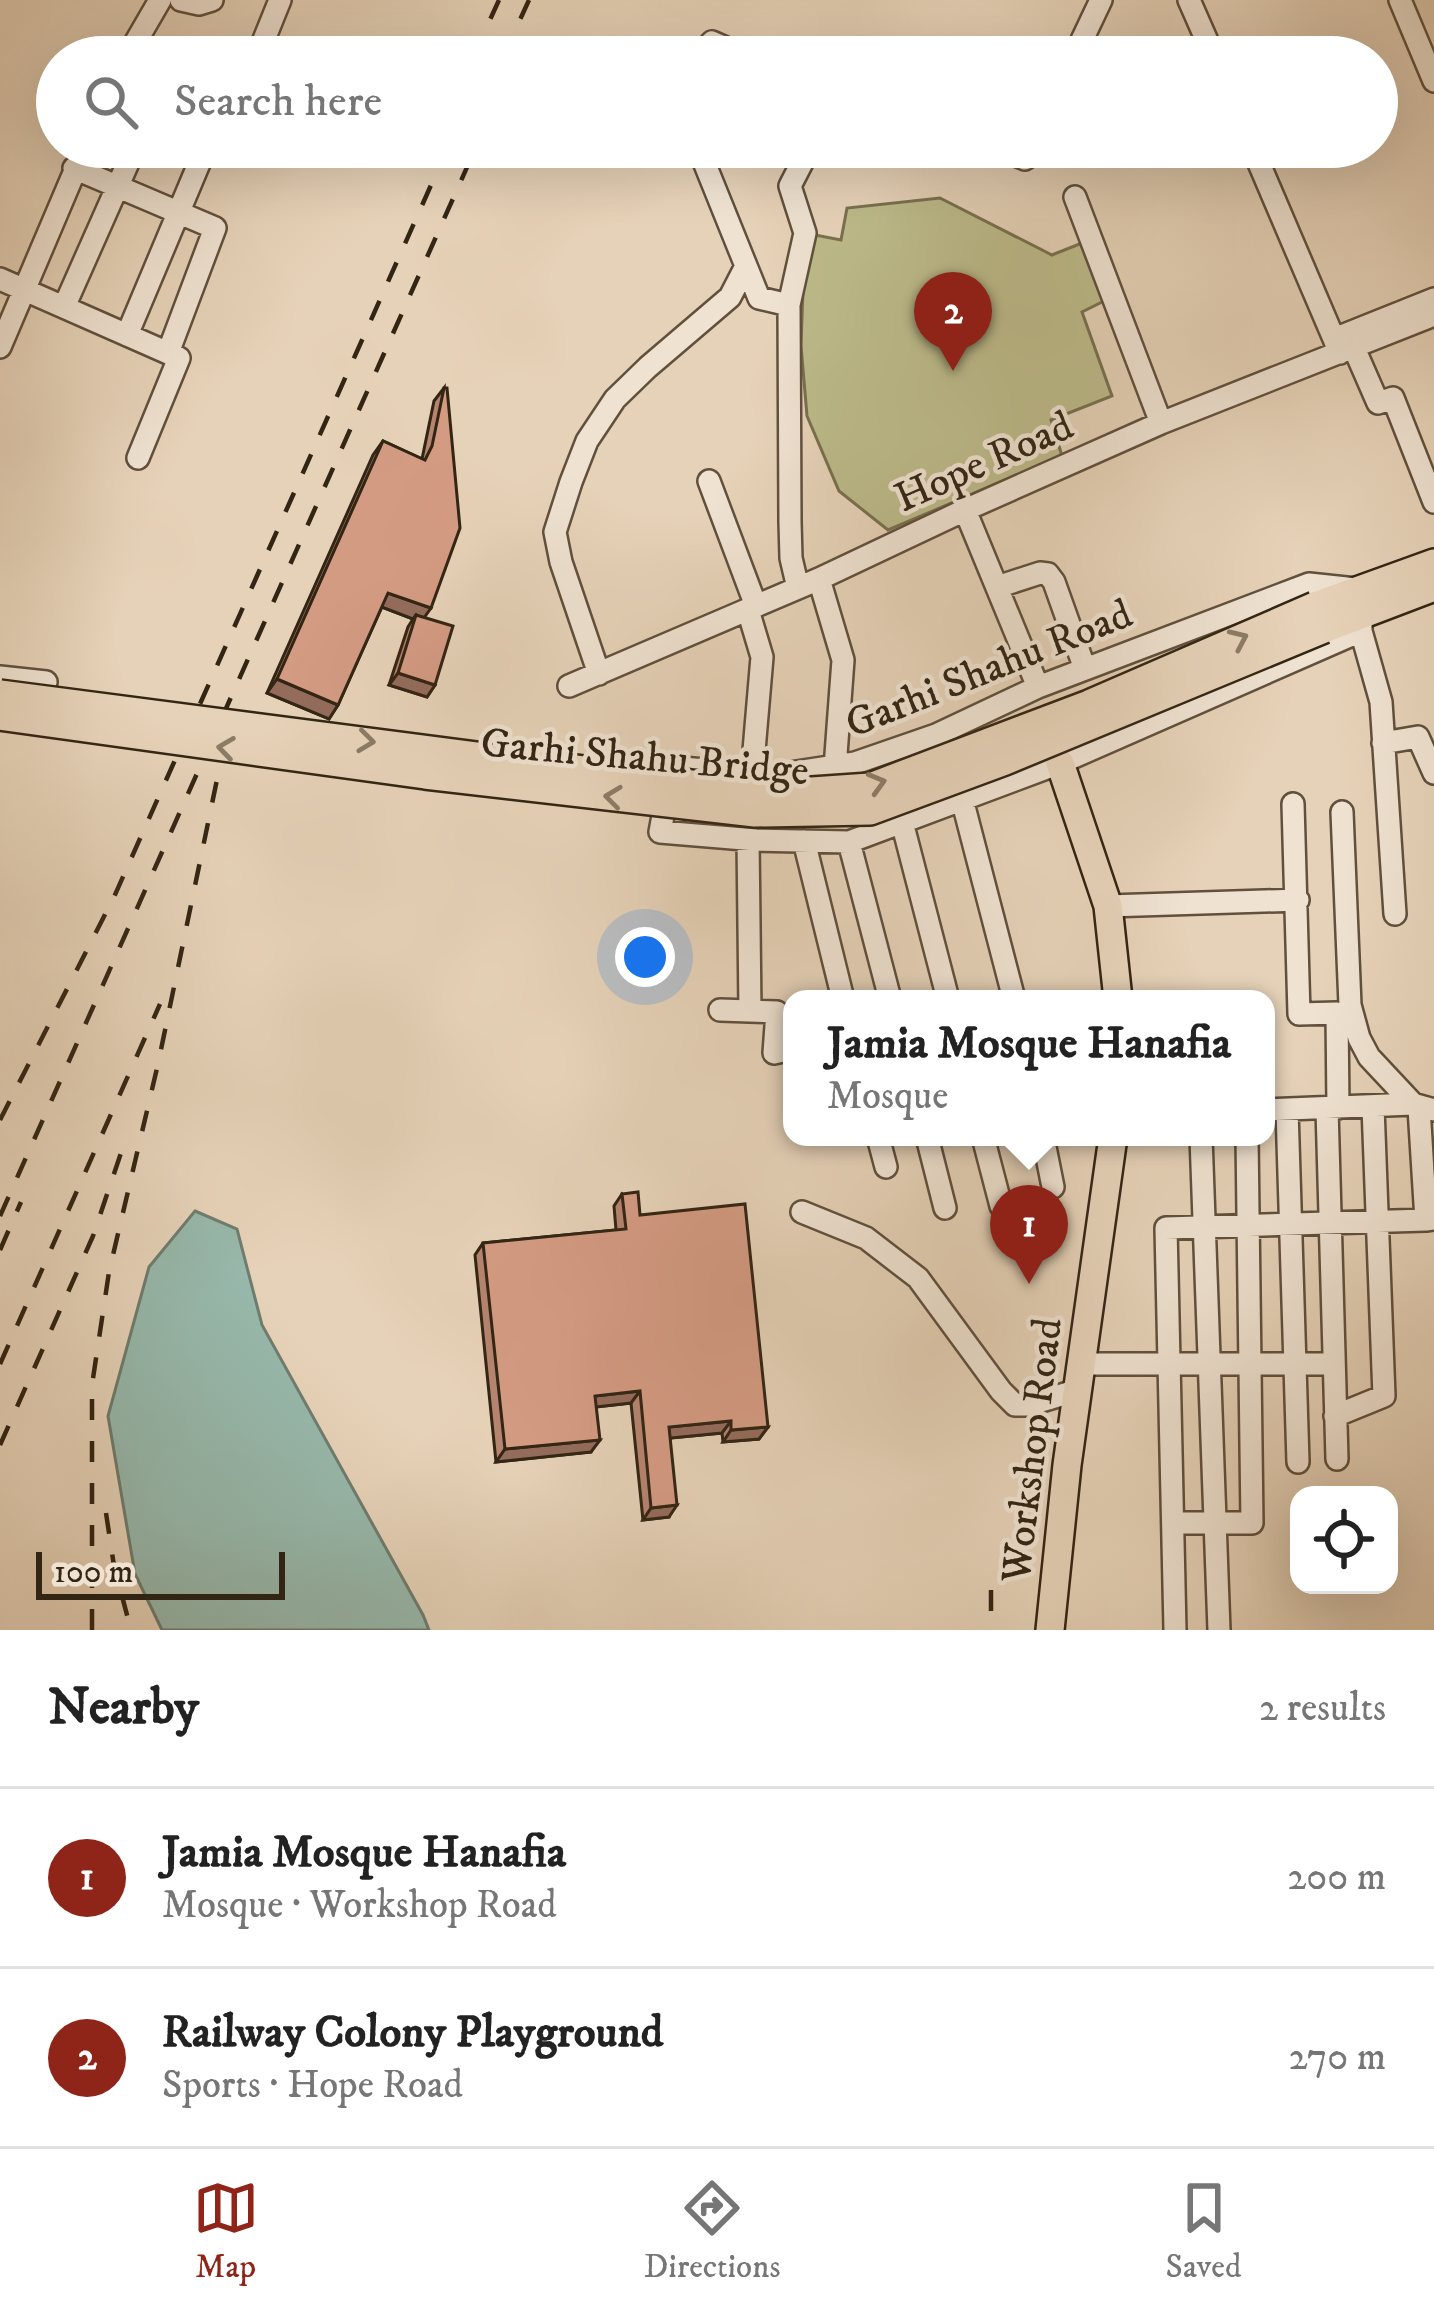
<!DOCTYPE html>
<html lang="en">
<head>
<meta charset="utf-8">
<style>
  :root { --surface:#fff; --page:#f2f2f2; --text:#222; --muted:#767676; --line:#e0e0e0; --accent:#8f2418 }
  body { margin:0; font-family:"IM FELL DW Pica",serif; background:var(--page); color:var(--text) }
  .controls { position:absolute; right:36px; bottom:36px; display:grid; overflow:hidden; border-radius:24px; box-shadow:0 12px 48px #0002 }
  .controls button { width:108px; height:108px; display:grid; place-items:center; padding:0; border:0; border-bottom:3px solid var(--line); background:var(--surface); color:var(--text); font:60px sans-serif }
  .scale { position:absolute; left:36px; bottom:30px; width:249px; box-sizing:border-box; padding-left:12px; border:6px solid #332514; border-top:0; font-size:33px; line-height:42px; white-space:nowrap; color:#332514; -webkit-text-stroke:9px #efe2d1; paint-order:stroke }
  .you { position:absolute; left:645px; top:957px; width:42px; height:42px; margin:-30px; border:9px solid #fff; border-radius:50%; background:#1a73e8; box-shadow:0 0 0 18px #1a73e833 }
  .badge { display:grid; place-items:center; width:78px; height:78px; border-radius:50%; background:var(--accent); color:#fff; font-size:39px; font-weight:700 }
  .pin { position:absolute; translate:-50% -99px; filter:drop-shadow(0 3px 6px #0008) }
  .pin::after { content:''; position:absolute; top:63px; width:42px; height:36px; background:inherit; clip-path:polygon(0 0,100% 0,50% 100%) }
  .popup { position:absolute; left:783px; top:990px; width:492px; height:156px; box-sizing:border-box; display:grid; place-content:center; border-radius:24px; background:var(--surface); filter:drop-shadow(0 3px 9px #0005); font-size:39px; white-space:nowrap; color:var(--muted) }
  .popup b { font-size:45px; color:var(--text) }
  .popup::after { content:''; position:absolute; left:50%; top:100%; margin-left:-24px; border:24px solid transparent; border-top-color:var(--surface) }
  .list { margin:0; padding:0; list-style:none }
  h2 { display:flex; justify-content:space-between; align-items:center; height:156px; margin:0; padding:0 48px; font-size:51px }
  h2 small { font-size:39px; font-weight:400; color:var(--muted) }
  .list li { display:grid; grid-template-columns:78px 1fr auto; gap:36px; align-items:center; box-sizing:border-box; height:180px; padding:0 48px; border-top:3px solid var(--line) }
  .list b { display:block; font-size:45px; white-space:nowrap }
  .list p { margin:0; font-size:39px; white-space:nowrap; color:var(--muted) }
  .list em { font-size:39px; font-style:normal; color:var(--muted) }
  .icon { flex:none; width:66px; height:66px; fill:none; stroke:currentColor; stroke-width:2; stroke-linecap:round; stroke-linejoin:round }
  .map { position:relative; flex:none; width:1434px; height:1630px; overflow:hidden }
  .search { position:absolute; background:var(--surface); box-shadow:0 12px 48px #0002; left:36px; right:36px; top:36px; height:132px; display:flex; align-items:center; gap:30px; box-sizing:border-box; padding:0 42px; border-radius:66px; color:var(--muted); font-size:45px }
  .sheet { height:516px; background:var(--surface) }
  nav { display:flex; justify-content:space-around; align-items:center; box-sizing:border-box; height:168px; border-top:3px solid var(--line); background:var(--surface); font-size:33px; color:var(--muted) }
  nav a { display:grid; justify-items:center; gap:6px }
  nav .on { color:var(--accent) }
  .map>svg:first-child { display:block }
  .green { fill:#bcba8a; stroke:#78704f; stroke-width:3 }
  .water { fill:#97b8ab; stroke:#6f7d6f; stroke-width:3 }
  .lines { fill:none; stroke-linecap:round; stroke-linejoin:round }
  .minor-casing { stroke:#60503d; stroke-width:26 }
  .major-casing { stroke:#332514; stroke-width:32 }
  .minor { stroke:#efe2d1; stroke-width:21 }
  .major { stroke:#e6d2b8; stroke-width:27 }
  .rail { stroke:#332514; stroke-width:4.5; stroke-dasharray:21 21; stroke-linecap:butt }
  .major-bridge-casing { stroke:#332514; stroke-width:32; stroke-linecap:butt }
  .major-bridge { stroke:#e6d2b8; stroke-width:27 }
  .wall { fill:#b68571; stroke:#332514; stroke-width:3 }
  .shaded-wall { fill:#946c5c; stroke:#332514; stroke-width:3 }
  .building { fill:#d49b83; stroke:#332514; stroke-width:3 }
  .oneway { stroke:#8c7c66 }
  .labels { text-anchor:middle; stroke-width:9; stroke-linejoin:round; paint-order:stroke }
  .street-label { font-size:42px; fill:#332514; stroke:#efe2d1 }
</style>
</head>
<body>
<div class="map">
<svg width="1434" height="1630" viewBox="0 0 1434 1630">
  <rect width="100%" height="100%" fill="#e6d2b8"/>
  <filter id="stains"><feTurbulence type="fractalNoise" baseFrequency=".00167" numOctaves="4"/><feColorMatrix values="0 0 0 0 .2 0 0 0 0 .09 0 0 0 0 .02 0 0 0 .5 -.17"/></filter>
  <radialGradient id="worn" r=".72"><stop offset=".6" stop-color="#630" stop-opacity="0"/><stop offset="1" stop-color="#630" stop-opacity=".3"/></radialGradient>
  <path class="green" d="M940,198L1052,255L1087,241L1110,298L1082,312L1112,396L1051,420L1062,456L888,530L839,491L807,416L801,346L805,233L841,240L847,208Z"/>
  <path class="water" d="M195,1211L237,1229L262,1325L423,1615L429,1630H162L135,1574L108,1416L149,1267Z"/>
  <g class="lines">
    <g class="minor-casing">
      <path id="minor" d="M181,0L199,4L212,0
        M1189,0L1214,57
        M1400,0L1434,81
        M127,57L160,0
        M257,57L280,0
        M699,57L712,42L746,57
        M1074,57L1101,0
        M698,147L759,298L789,305L790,522L791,558L798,588
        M997,147L1025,159L1031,147
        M1252,147L1340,353
        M1075,197L1161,423
        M0,279L168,353L215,228L74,168
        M789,305L805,233L790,186L810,147
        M64,307L135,147
        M127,335L206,147
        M1334,339L1434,299
        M0,347L85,147
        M1354,348L1378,403L1393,398L1434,502
        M138,458L179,358L168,353
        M709,481L756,606
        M965,510L1038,687
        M819,579L843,660L835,768
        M997,587L1040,573L1048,574L1054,582L1085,669
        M1356,589L1309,584L1038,687L936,735L855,763L770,776L672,767L660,832L756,840L849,842L1060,763L1361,631V617
        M748,610L762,657L752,774
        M1361,631L1381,702L1395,914
        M599,674L561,562L555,532L571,482L587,441L615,399L648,367L730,297L746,266
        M0,677L46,682
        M569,686L819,579L965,510L1161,423L1434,315
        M1383,743L1418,737L1434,773
        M962,799L1014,999
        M1293,804L1299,1014L1337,1013L1338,1108
        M1342,812L1350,1005L1359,1038L1369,1057L1413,1104
        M902,822L948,999
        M748,839L750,1011
        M804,841L843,999
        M849,842L890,999
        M1108,906L1298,900
        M720,1010L777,1012L774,1053L792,1049
        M1419,1108L1426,1220L1434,1219
        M1327,1109L1337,1459
        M1266,1110L1413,1104L1434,1110
        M1287,1110L1298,1462
        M878,1137L886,1167
        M927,1137L945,1208
        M983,1137L1001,1206
        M1043,1137L1053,1187
        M1201,1137L1219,1630
        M802,1212L866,1238L918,1278L1001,1391L1015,1405H1028L1078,1390
        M1082,1364H1333
        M1335,1416L1384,1396L1373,1107
        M1175,1523H1252L1247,1137
        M1175,1630L1166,1228L1426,1220"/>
    </g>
    <g class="major-casing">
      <path id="major" d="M1315,606L1434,563
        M1324,629L1434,587
        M1060,763L1108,906L1118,999
        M1050,1630L1067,1465L1113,1137"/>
    </g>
    <use href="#minor" class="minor"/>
    <use href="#major" class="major"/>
    <path class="rail" d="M473,57L499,0
      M503,57L529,0
      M0,1120L114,897L448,147
      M0,1216L476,147
      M0,1250L21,1202
      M0,1364L160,1004
      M0,1445L93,1236L123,1147
      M106,1513L114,1566L131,1630
      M991,1590V1630
      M92,1630V1385L109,1272L158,1064L225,741"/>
    <g class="major-bridge-casing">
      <path id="major-bridge" d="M0,694L768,794L870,787L1089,704L1315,606
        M0,716L425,775L755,813L870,811L1005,761L1324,629"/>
    </g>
    <use href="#major-bridge" class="major-bridge"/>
  </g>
  <path class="wall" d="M444,388L424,617L435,685L427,697L389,685L408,627L413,619L382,607L338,705L329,719L267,693L373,455L383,441L422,459L434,401Z
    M622,1194L640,1215L768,1427L759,1439L723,1442L722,1433L670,1438L669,1517L643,1520L631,1403L596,1407L591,1452L496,1462L475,1255L483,1243L616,1230L614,1206Z"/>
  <path class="shaded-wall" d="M388,593L431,608L421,622L416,615L413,619L379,606Z
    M398,673L435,685L427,697L389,685Z
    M277,679L338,705L329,719L267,693Z
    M640,1391L631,1403L587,1408L595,1396Z
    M731,1421L722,1433L661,1439L669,1427Z
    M768,1427L759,1439L723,1442L731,1430Z
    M600,1440L591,1452L496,1462L505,1449Z
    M677,1505L669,1517L643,1520L651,1508Z"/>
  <path class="building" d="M444,388H447L460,528L431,608L388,593L338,705L277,679L383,441L425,460L432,446Z
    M416,615L453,626L435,685L398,673Z
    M638,1192L640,1215L745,1204L768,1427L731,1430V1421L669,1427L677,1505L651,1508L640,1391L595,1396L600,1440L505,1449L483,1243L626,1229L622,1194Z"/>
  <defs><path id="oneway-chevron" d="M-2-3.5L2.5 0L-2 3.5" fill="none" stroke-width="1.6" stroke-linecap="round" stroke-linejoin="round" transform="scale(3)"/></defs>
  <g class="oneway">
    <use href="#oneway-chevron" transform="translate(1239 639) rotate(-24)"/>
    <use href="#oneway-chevron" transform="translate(366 741) rotate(7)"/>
    <use href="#oneway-chevron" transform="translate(226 748) rotate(-172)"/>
    <use href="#oneway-chevron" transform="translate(877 783) rotate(-16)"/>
    <use href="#oneway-chevron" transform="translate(613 797) rotate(-173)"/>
  </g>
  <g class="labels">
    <g class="street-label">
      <text transform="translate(983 460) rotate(-24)" y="15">Hope Road</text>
      <text transform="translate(988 667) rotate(-22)" y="15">Garhi Shahu Road</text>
      <text transform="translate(645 755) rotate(5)" y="15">Garhi Shahu Bridge</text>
      <text transform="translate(1030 1450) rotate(-83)" y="15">Workshop Road</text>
    </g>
  </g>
  <rect width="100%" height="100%" filter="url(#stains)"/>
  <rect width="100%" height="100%" fill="url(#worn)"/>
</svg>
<div class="controls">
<button><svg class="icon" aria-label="locate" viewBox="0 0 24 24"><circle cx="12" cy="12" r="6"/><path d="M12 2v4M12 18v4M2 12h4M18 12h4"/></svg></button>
</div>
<div class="scale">100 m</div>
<div class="you"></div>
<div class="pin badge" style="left:1029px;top:1284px">1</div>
<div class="popup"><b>Jamia Mosque Hanafia</b>Mosque</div>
<div class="pin badge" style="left:953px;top:371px">2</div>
<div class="search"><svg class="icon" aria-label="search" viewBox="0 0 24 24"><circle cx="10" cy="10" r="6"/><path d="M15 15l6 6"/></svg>Search here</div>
</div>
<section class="sheet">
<h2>Nearby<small>2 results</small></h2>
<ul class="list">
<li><span class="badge">1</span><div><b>Jamia Mosque Hanafia</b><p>Mosque · Workshop Road</p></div><em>200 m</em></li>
<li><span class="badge">2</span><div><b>Railway Colony Playground</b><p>Sports · Hope Road</p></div><em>270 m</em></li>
</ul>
</section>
<nav>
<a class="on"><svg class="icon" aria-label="map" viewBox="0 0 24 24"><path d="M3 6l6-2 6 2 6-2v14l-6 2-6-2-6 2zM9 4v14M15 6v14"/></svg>Map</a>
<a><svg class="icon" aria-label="directions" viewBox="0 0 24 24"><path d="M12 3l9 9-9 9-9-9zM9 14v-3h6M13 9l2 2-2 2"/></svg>Directions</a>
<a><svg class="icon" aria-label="saved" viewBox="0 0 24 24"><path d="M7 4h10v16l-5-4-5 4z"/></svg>Saved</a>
</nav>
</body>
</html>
